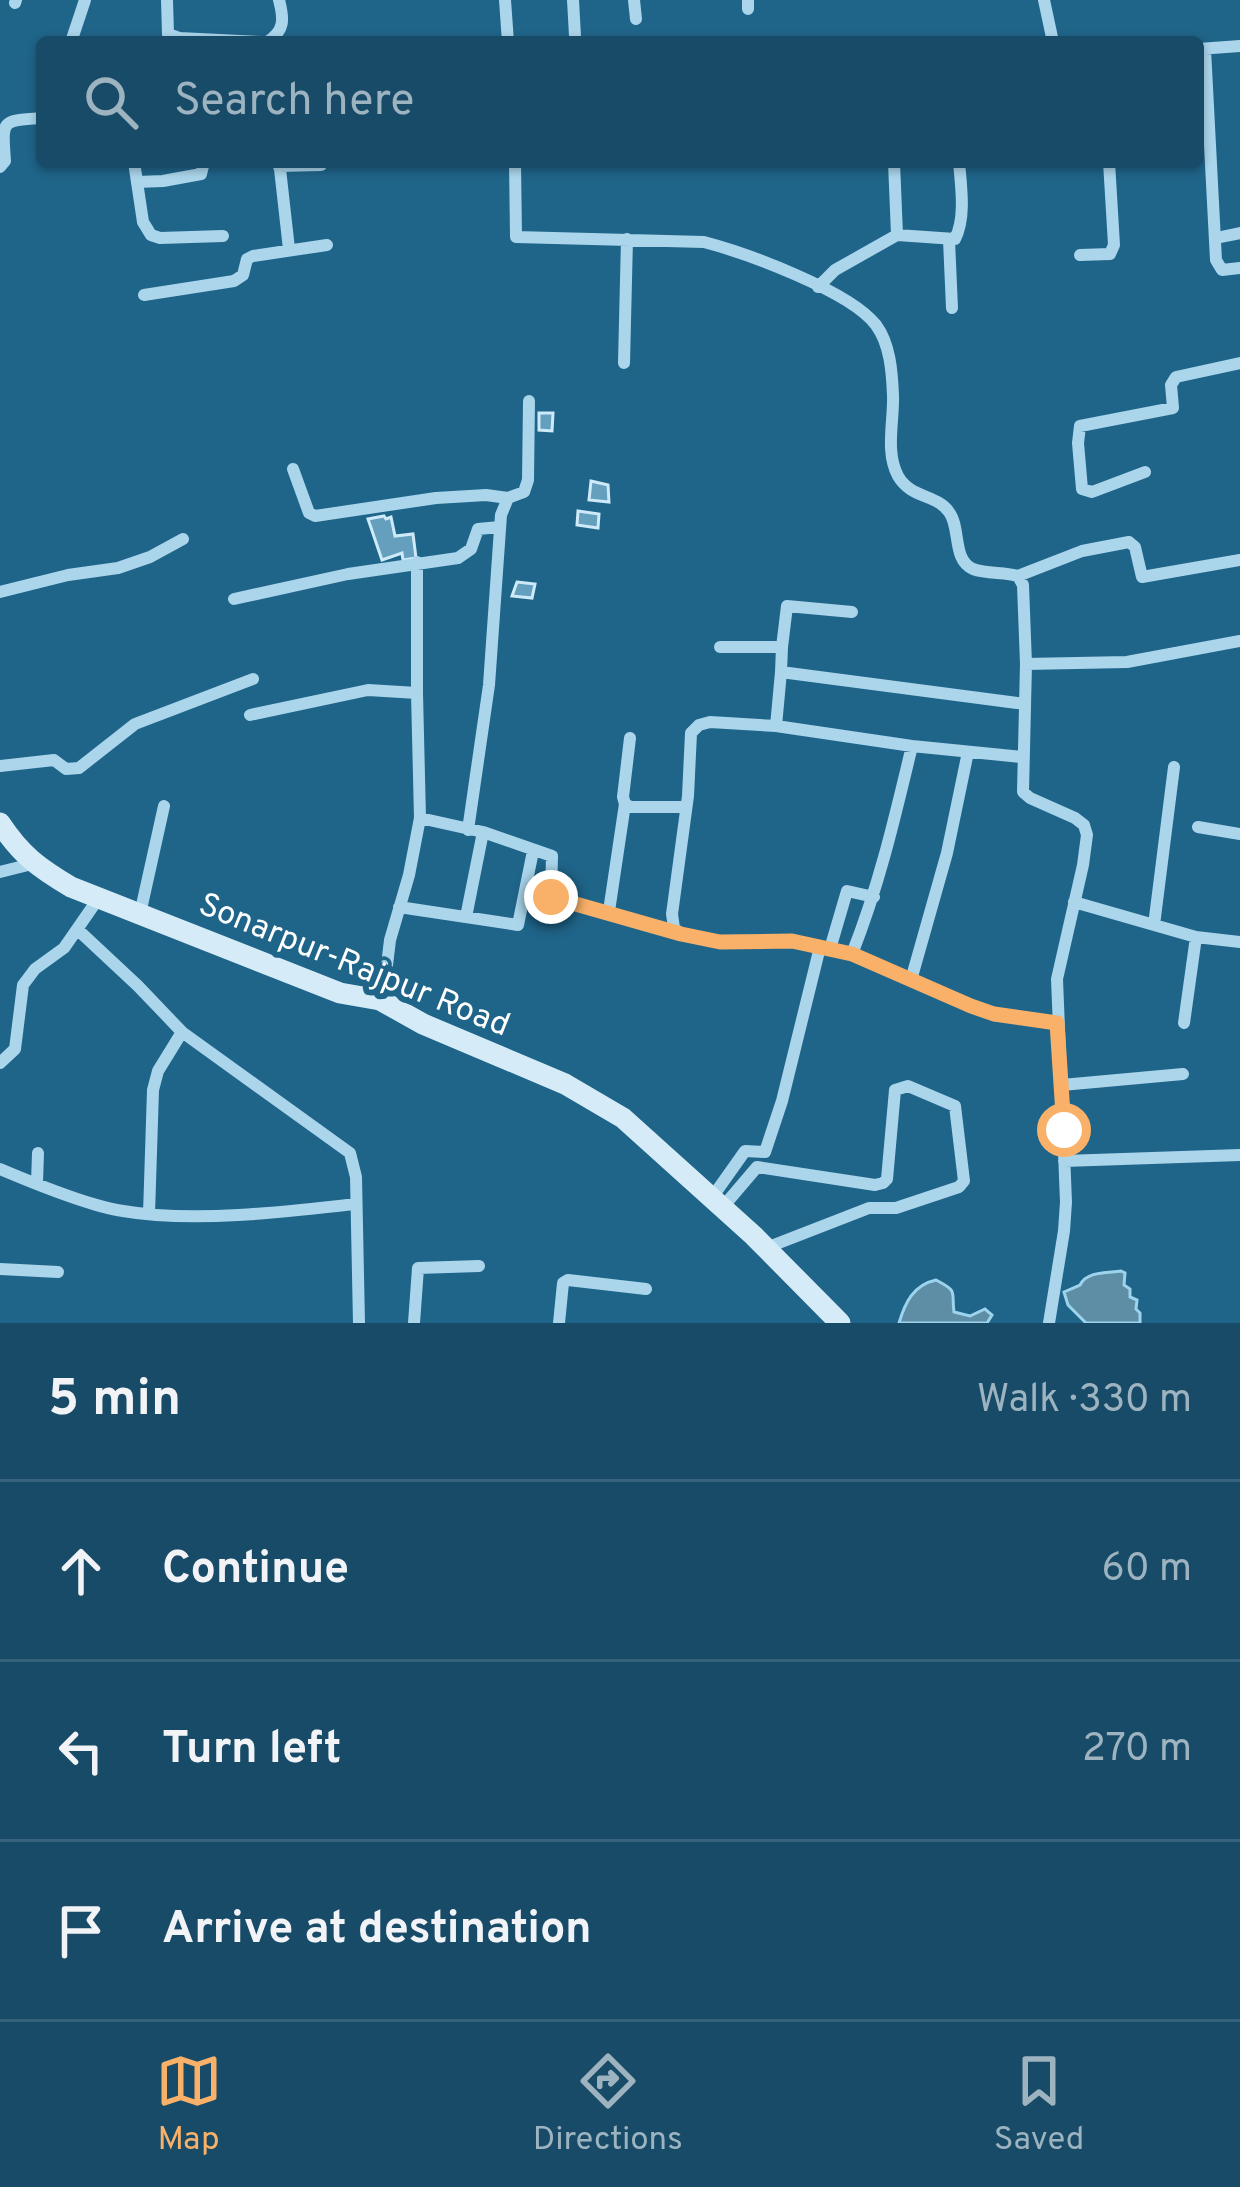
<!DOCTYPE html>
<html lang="en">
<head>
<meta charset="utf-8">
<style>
  :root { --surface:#174b67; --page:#245570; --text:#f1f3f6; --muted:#9eb3c0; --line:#36637b; --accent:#f9b069 }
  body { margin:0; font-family:Overpass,sans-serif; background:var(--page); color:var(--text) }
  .stop { position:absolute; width:36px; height:36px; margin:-27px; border:9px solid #f9b069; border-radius:50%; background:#fff }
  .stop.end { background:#f9b069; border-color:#fff; box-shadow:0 3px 12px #0008 }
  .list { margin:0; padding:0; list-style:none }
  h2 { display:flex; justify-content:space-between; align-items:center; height:156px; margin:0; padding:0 48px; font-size:51px }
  h2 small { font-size:39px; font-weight:400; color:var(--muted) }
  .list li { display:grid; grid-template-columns:78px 1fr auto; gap:36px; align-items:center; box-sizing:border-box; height:180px; padding:0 48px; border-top:3px solid var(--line) }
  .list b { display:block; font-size:45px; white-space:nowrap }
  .list em { font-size:39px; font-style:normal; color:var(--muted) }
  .icon { flex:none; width:66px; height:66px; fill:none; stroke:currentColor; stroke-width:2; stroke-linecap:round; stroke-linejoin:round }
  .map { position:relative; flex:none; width:1240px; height:1323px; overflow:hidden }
  .search { position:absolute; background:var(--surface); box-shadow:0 3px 9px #0004; left:36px; right:36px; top:36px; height:132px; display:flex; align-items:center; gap:30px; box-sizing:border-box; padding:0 42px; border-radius:12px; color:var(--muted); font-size:45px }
  .sheet { height:696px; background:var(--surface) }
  nav { display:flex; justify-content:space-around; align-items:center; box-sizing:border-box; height:168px; border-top:3px solid var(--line); background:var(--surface); font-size:33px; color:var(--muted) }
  nav a { display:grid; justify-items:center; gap:6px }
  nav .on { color:var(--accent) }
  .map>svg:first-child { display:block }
  .water { fill:#5e8ea6; stroke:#9dd3ec; stroke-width:3 }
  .building { fill:#64a0bd; stroke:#ceeaf8; stroke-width:3 }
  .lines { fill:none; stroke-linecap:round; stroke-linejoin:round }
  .street { stroke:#aad5eb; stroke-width:12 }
  .secondary { stroke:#d5ecf8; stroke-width:21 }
  .route { stroke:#f9b069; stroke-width:15 }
  .labels { text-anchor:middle; stroke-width:12; stroke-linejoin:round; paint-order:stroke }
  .street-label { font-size:33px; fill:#fff; stroke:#1f6489 }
</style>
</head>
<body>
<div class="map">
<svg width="1240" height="1323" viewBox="0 0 1240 1323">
  <rect width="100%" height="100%" fill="#1f6489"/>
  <path class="water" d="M1121,1271L1125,1273L1124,1285L1130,1289V1297L1137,1300L1136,1309L1140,1313V1323H1086L1068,1305L1064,1292L1080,1285C1087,1271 1107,1273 1121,1271Z
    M936,1280C959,1292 951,1291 954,1312L970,1316L985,1309L992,1315L987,1323H899C905,1303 913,1285 936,1280Z"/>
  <path class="building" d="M539,413H553L552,431L539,430Z
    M591,481L608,485L609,502L589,500Z
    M578,511L599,514L598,528L577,525Z
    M384,516L386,519L391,517L395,536L413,534L416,558L403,560L402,553L382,560L368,519Z
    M517,582L535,584L532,598L512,596Z"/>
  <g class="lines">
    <path class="street" d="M167,0L168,34L179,38L261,42
      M505,0L508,42
      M573,0L575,36
      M634,0L636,19
      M748,0V9
      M1044,0L1053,42
      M15,3L16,0
      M71,42L85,0
      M267,42C285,31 284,19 279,0
      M1199,49L1240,46
      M1205,49L1216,260L1222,270L1240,268
      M134,162L143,222L151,235L160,238L223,236
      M277,162L280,169L289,249
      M515,162L516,237L704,242C746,253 850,291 876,325C890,344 892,371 893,395C894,421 885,452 898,476C911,499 937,494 949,512C961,528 952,560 973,569C987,574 1004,572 1018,576L1023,585L1026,664L1023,792L1030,798L1075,818L1084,825L1087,835L1083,865L1057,979L1066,1202L1064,1231L1049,1323
      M894,162L897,235
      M279,166L321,165
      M0,167L5,161C2,119 1,121 42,118
      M137,182L163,181L201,174L204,162
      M1216,238L1240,233
      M949,240L952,308
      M1080,255L1110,254L1114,245L1109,162
      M818,287L835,270L897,235L955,239C966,218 961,186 959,162
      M144,295L234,281L243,275L247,259L253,256L327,245
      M624,363L627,239
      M293,469L309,513L315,516L436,498L486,495L508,498
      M1145,472L1092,492L1082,489L1078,443L1080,426L1173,408L1171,385L1176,377L1240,363
      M1018,576L1082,551L1129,542L1135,547L1142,577L1240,560
      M0,592L68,575L118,568L150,557L183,539
      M234,599L348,574L458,558L471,549L478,529L500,527
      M720,647H782L781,672
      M782,647L787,606L852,612
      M1026,664L1127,662L1240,641
      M250,715L368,690L417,693
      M776,726L781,672L1025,704
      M630,738L623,797L625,804L631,807H686
      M1022,757L912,746L776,726L710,722L699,725L691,733L688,796L672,914L674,928L681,934L720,942L792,941L852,954L971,1006L994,1014L1057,1023
      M0,766L54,760L66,769L79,768L135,724L253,679
      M420,818L483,832L466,917
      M1198,827L1240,834
      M468,830L489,685L501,515L508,498L524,492L528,480L529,401
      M483,832L552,856L551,897L677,932
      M0,872L32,864
      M1074,902L1196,937L1240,942
      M399,907L518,925L533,851
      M609,911L625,804
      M140,914L164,806
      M1154,925L1174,767
      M77,929L138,986L182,1032L350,1153L356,1177L359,1323
      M830,949L847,891L874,897
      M852,954C879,886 895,817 912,746
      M911,980L947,853L968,752
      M380,1000L385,982L390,940L409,875L420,818L417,693V562
      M1184,1023L1196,937
      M0,1063L15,1049L23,985L35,969L64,948L98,899
      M1062,1085L1183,1074
      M1064,1161L1240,1155
      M0,1169C33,1183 88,1206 123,1211C192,1223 286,1212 355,1204
      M37,1183L38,1153
      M711,1199L745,1151L765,1152L782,1101L820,947
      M722,1208L757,1167L875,1185L883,1183L887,1179L895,1090L908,1086L955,1106L964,1181L959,1187L896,1208H869L766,1248
      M149,1214L153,1090L158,1071L182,1032
      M0,1269L58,1272
      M414,1323L418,1268L479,1266
      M559,1323L563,1283L568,1280L646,1289"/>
    <path class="secondary" d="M0,823C21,855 39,868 71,887L340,993L380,1000L423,1024L565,1084L623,1118L754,1236L840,1323"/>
  </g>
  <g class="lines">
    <path class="route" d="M551,897L681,934L720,942L792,941L852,954L971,1006L994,1014L1057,1023L1064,1130"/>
  </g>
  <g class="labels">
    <g class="street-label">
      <text transform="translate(355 963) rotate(22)" y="12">Sonarpur-Rajpur Road</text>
    </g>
  </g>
</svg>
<div class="stop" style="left:1064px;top:1130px"></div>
<div class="stop end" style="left:551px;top:897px"></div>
<div class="search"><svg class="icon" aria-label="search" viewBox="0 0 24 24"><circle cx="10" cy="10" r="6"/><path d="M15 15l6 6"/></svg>Search here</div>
</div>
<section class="sheet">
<h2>5 min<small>Walk · 330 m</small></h2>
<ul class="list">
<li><svg class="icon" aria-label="ahead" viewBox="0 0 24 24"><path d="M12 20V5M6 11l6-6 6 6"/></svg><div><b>Continue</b></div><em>60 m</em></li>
<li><svg class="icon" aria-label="left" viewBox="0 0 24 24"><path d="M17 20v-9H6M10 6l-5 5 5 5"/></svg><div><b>Turn left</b></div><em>270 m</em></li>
<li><svg class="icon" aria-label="arrive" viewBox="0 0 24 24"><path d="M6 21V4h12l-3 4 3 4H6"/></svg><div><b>Arrive at destination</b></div></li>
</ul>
</section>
<nav>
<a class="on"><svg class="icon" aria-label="map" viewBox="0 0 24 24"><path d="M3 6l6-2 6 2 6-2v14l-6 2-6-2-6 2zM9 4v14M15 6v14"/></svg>Map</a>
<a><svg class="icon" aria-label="directions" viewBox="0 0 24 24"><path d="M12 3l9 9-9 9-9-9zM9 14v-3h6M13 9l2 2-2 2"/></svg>Directions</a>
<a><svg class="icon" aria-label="saved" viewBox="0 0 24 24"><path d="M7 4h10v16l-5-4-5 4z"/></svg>Saved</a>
</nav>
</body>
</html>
